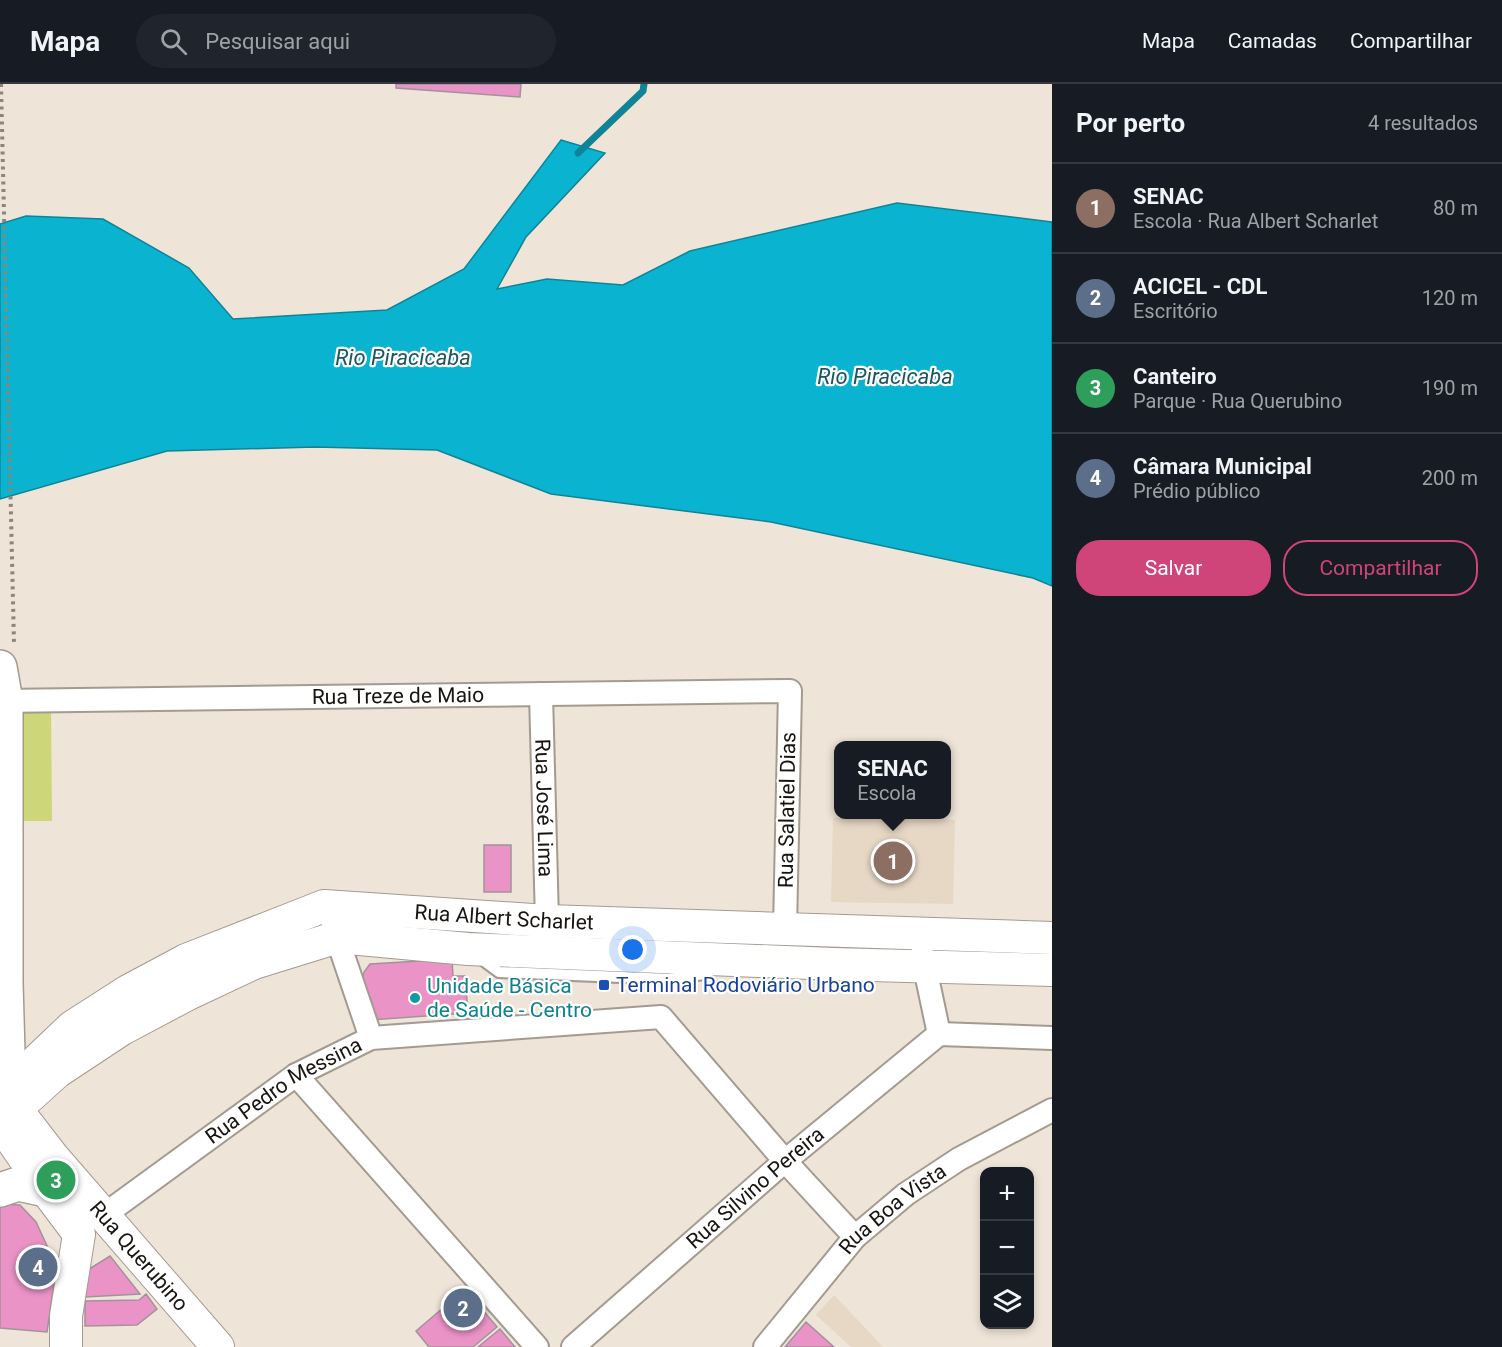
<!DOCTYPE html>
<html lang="pt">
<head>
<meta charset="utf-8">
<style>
  :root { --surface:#171b24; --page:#20242c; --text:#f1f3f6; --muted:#9ea1a6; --line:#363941; --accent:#cf4479 }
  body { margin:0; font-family:Roboto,sans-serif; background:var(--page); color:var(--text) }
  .controls { position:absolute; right:18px; bottom:18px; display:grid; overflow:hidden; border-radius:12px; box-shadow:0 3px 9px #0003 }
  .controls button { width:54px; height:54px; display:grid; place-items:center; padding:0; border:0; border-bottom:2px solid var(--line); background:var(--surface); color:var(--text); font:30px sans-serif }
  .you { position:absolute; left:633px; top:866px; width:21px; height:21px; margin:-15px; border:4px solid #fff; border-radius:50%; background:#1a73e8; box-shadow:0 0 0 9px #1a73e833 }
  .badge { display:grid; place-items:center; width:39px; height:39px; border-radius:50%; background:var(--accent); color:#fff; font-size:20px; font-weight:700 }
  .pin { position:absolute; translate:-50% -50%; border:3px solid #fff; box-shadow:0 2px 6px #0006 }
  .popup { position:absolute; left:834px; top:657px; width:117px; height:78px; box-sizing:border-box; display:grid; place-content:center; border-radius:12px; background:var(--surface); filter:drop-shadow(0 2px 4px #0005); font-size:20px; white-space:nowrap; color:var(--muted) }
  .popup b { font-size:22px; color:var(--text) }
  .popup::after { content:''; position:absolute; left:50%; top:100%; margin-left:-12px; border:12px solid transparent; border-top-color:var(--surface) }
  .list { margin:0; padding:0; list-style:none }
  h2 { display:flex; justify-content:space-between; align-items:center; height:78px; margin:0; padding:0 24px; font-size:26px }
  h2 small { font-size:20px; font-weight:400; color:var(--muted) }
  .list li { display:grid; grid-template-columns:39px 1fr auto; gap:18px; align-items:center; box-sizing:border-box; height:90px; padding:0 24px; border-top:2px solid var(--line) }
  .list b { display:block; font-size:22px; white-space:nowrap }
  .list p { margin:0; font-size:20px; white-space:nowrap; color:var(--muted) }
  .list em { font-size:20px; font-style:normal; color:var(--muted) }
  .actions { display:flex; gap:12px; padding:18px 24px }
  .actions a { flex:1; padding:14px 0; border:2px solid var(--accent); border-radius:24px; text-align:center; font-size:21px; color:var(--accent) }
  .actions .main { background:var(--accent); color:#fff }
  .icon { flex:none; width:33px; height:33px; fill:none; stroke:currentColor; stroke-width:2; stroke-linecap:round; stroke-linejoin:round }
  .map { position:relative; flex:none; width:1052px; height:1263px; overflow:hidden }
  header { display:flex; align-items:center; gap:36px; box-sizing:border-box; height:84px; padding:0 30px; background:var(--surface); border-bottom:2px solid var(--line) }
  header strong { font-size:28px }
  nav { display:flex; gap:33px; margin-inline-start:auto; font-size:21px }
  .search { width:420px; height:54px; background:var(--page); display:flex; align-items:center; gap:15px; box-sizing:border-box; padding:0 21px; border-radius:33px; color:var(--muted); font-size:22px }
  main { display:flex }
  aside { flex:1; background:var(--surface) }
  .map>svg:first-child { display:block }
  .built { fill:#e7d8c6 }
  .green { fill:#ced67a }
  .water { fill:#0ab4d0; stroke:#0e8496; stroke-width:1.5 }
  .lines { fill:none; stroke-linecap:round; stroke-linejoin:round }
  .stream { stroke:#0e8496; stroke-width:7 }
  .building { fill:#ea93c7; stroke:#a1939b; stroke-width:1.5 }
  .lane-casing { stroke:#a49b90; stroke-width:14 }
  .street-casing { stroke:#a49b90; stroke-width:26 }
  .secondary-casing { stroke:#a49b90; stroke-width:34 }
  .primary-casing { stroke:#a49b90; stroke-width:36 }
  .path { stroke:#8c857c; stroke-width:4; stroke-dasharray:3 4.5; stroke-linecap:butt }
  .lane { stroke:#fff; stroke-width:10 }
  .street { stroke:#fff; stroke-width:22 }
  .secondary { stroke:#fff; stroke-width:32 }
  .primary { stroke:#fff; stroke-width:33 }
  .transit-dot { fill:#1a4fb4; stroke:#fff; stroke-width:2 }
  .culture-dot { fill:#0f9aa8; stroke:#fff; stroke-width:2 }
  .labels { text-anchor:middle; stroke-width:4.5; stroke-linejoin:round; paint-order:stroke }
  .street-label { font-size:21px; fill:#181410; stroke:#fff }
  .transit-label { font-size:21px; fill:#164399; stroke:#fff; text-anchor:start }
  .culture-label { font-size:21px; fill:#0d838f; stroke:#fff; text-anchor:start }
  .water-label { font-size:22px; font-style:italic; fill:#1c5661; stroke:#fff }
</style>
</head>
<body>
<header>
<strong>Mapa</strong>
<div class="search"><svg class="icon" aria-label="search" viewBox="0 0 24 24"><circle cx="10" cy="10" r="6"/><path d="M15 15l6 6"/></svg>Pesquisar aqui</div>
<nav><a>Mapa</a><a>Camadas</a><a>Compartilhar</a></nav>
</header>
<main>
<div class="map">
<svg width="1052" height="1263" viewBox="0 0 1052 1263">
  <rect width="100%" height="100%" fill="#eee4d8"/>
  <path class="built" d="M833,734L955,736L953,820L831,818Z
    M834,1211L883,1263H851L816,1231Z"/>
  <path class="green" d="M15,625H51L52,737H16Z"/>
  <path class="water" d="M561,56L605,69L526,153L497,205L547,195L623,201L690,167L897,119L1052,138V502L1033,494L771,438L551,410L437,366L315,363L167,367L0,415V140L26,132L103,135L189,184L233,235L387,226L464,185Z"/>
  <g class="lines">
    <path class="stream" d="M578,69L643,7L644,0"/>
  </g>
  <path class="building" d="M396,0H521L520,13L396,4Z
    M484,761H511V808H484Z
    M452,875L453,892H465L468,929L370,936L361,899L364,888L370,880Z
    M0,1120L20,1121L36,1138L48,1164L55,1192L47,1248L0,1244Z
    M110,1172L140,1210L85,1213L86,1187Z
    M465,1205L497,1243L473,1263H429L416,1247Z
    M146,1210L157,1225L137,1241L85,1242V1217L139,1216Z
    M806,1238L834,1263H785Z
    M500,1245L515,1263H478Z"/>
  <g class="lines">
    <g class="lane-casing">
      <path id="lane" d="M480,874L499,888L669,895L704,890L712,883"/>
    </g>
    <g class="street-casing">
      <g id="street">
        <path id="s1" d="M541,610L547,837"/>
        <path id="s2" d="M0,617L790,607L785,845"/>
        <path d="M333,842L371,954"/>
        <path d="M922,870L939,950"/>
        <path d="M939,950L1052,954"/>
        <path d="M296,991L537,1263"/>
        <path id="s3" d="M104,1131L296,991L371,954L661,933L785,1077L855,1153"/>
        <path id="s4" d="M573,1263L785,1077L939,950"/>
        <path id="s5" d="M765,1263L855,1153L906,1110L959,1075L1052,1026"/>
      </g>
    </g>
    <g class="secondary-casing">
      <g id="secondary">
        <path id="s6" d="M9,1003L72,943L128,907L186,876L324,822L547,837L1052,854"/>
        <path d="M3,1043L46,1106L79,1150L66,1232V1263"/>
        <path d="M218,1263L53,1073L16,1025L57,988L122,945L188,910L254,879L338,853L468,865L833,880L1052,886"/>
      </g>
    </g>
    <g class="primary-casing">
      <path id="primary" d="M0,583L6,617V899L9,1003L16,1025L0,1048
        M0,1106L18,1100L46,1106"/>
    </g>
    <path class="path" d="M1,0L14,560"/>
    <use href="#lane" class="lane"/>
    <use href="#street" class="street"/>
    <use href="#secondary" class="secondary"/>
    <use href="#primary" class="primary"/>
  </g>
  <rect class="transit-dot" x="598" y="895" width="12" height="12" rx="3"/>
  <circle class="culture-dot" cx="415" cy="914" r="6"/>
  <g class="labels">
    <g class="street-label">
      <text dy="7" stroke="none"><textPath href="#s2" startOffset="398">Rua Treze de Maio</textPath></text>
      <text dy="7" stroke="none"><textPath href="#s1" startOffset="114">Rua José Lima</textPath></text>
      <text transform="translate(787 726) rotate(-89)" y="7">Rua Salatiel Dias</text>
      <text dy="7" stroke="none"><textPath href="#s6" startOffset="548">Rua Albert Scharlet</textPath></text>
      <text dy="7" stroke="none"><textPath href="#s3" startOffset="219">Rua Pedro Messina</textPath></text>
      <text dy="7" stroke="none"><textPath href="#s4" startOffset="242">Rua Silvino Pereira</textPath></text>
      <text dy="7" stroke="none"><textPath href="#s5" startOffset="189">Rua Boa Vista</textPath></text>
      <text transform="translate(139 1172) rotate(49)" y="7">Rua Querubino</text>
    </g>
    <g class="transit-label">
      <text x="616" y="908">Terminal Rodoviário Urbano</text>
    </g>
    <g class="culture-label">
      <text x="427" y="909">Unidade Básica<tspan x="427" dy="24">de Saúde - Centro</tspan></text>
    </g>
    <g class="water-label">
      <text x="403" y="281">Rio Piracicaba</text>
      <text x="885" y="300">Rio Piracicaba</text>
    </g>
  </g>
</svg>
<div class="controls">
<button>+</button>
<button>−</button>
<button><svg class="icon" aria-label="layers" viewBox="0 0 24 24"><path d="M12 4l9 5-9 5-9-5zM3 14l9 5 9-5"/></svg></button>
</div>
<div class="you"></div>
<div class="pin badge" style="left:893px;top:777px;background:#8d6e63">1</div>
<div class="popup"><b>SENAC</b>Escola</div>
<div class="pin badge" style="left:463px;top:1224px;background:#5c6f8a">2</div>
<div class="pin badge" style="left:56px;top:1096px;background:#2e9e5b">3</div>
<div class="pin badge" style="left:38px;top:1183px;background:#5c6f8a">4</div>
</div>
<aside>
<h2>Por perto<small>4 resultados</small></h2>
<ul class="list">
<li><span class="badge" style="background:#8d6e63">1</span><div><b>SENAC</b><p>Escola · Rua Albert Scharlet</p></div><em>80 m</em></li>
<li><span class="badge" style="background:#5c6f8a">2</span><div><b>ACICEL - CDL</b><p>Escritório</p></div><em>120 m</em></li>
<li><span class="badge" style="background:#2e9e5b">3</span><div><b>Canteiro</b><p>Parque · Rua Querubino</p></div><em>190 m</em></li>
<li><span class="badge" style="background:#5c6f8a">4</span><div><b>Câmara Municipal</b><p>Prédio público</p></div><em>200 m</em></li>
</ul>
<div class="actions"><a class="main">Salvar</a><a>Compartilhar</a></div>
</aside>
</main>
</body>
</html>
